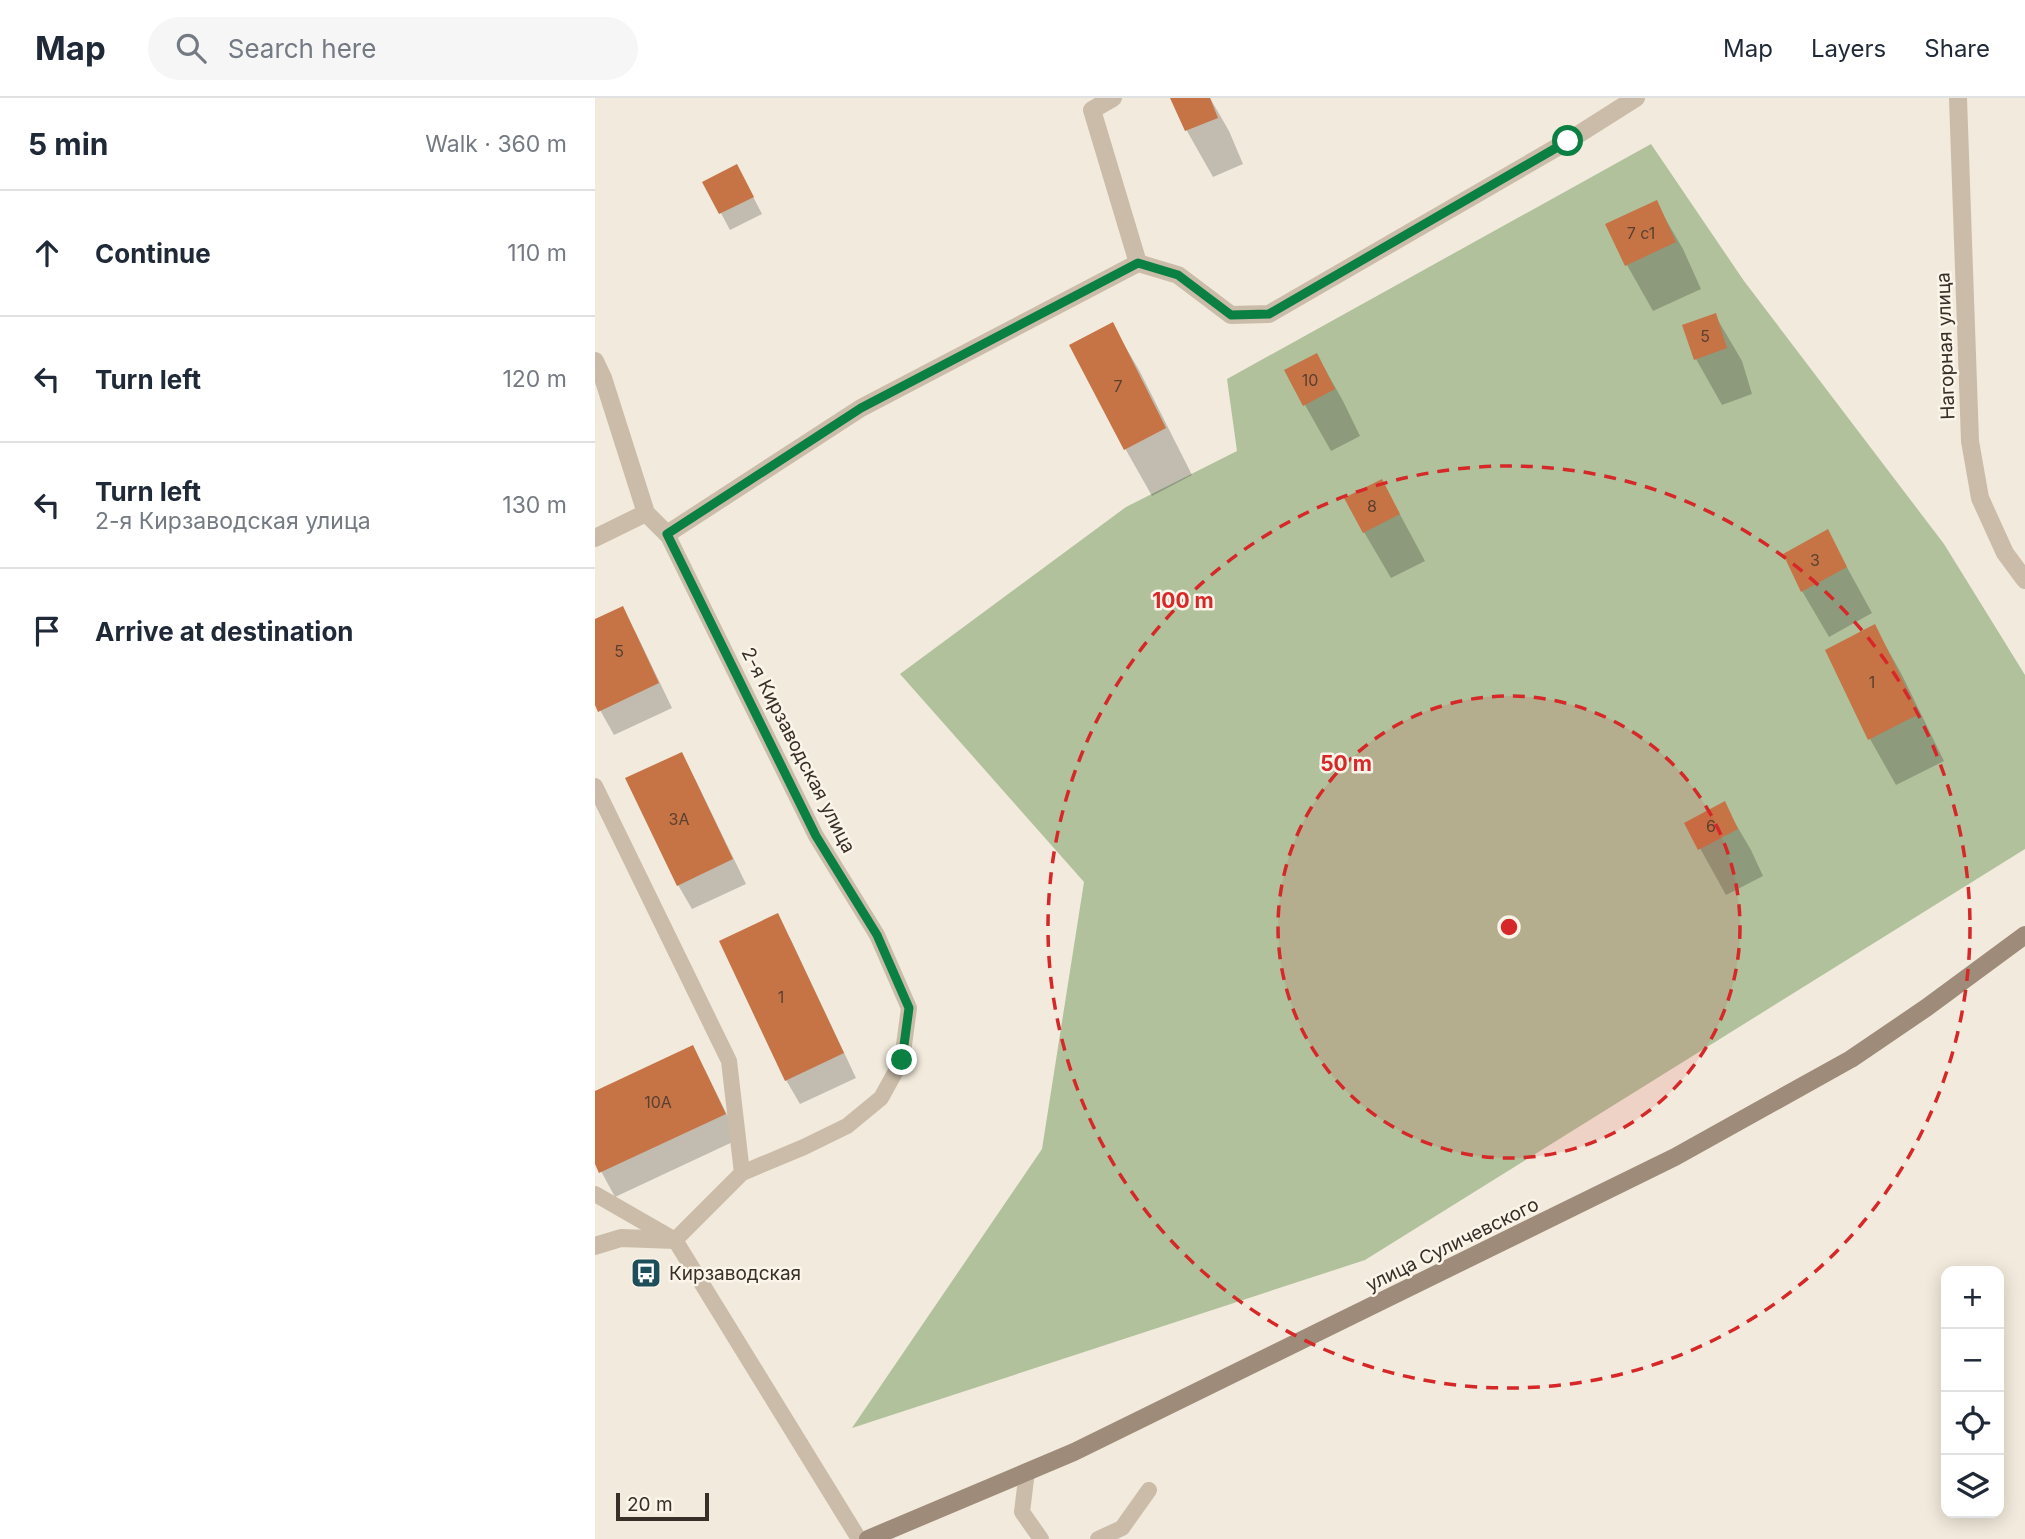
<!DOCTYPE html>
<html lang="en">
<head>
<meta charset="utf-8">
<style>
  :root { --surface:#fff; --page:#f6f6f7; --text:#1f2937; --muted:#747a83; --line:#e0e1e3 }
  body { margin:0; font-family:Inter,sans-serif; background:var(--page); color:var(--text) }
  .controls { position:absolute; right:21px; bottom:21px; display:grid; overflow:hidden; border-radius:14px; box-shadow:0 4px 18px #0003 }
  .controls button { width:63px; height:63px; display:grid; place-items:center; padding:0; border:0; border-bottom:2px solid var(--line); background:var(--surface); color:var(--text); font:35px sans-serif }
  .scale { position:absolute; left:21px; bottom:18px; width:93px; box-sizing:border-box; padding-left:7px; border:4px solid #372f28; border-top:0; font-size:19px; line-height:24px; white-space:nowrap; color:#372f28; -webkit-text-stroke:5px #faf4e9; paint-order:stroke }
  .stop { position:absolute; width:21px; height:21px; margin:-16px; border:5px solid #0b8043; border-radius:50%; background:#fff }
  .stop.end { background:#0b8043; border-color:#fff; box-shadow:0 2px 7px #0008 }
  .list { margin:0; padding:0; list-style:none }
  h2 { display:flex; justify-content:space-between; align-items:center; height:91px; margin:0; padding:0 28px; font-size:30px }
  h2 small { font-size:23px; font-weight:400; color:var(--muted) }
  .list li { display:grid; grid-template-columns:46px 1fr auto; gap:21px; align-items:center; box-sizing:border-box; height:126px; padding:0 28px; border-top:2px solid var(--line) }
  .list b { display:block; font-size:26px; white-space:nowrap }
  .list p { margin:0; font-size:23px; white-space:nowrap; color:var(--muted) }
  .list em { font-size:23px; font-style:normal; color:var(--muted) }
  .icon { flex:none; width:38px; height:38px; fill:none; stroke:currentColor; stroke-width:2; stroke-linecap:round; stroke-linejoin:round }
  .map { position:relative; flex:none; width:1430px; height:1441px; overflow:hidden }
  header { display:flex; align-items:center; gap:42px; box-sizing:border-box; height:98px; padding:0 35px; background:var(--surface); border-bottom:2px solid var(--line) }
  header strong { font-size:33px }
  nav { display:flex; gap:38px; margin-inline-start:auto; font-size:24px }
  .search { width:490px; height:63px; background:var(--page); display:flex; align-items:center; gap:18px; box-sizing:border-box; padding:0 24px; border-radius:38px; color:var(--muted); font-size:26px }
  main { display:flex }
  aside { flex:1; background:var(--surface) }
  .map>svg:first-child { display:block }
  .green { fill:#b1c19c }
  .shadow { fill:#0003 }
  .building { fill:#c67446 }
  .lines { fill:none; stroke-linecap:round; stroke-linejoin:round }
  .lane { stroke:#cabca8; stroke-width:16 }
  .street { stroke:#cabca8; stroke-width:18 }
  .secondary { stroke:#9e8b79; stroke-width:18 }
  .route { stroke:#0b8043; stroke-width:9 }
  .ring { fill:none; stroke:#d62828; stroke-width:3.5; stroke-dasharray:12 9 }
  .labels { text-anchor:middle; stroke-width:5; stroke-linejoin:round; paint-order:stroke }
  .number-label { font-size:16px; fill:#5b4030 }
  .street-label { font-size:19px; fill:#372f28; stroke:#faf4e9 }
  .poi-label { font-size:19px; fill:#372f28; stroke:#faf4e9; text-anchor:start }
  .centre { fill:#d62828; stroke:#faf4e9; stroke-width:3.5 }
  .ring-label { font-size:21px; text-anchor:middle; font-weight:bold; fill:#d62828; stroke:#faf4e9; stroke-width:5; stroke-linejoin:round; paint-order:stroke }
</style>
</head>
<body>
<header>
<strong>Map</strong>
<div class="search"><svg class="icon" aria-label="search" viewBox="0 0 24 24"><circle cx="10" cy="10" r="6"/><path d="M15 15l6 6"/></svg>Search here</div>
<nav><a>Map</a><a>Layers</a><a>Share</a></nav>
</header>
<main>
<aside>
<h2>5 min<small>Walk · 360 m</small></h2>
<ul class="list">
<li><svg class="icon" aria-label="ahead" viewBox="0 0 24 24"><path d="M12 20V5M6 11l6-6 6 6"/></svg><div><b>Continue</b></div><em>110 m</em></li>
<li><svg class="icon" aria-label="left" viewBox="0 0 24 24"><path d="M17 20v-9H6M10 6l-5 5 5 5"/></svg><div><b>Turn left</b></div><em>120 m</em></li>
<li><svg class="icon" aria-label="left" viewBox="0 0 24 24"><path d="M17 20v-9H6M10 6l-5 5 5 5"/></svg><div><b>Turn left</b><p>2-я Кирзаводская улица</p></div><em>130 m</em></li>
<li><svg class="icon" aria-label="arrive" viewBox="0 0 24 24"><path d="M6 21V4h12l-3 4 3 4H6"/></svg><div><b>Arrive at destination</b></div></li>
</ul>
</aside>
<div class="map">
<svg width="1430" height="1441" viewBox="0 0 1430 1441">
  <rect width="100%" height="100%" fill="#f2eadc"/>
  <path class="green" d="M1056,46L1149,183L1349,446L1430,577V751L770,1162L257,1330L447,1051L489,784L305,576L531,409L642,353L632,281Z"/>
  <path class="shadow" d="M577,0H615L634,33L648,66L618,79L592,33Z
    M110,85H151L167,116L135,132Z
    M1061,105L1088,151L1106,191L1058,213L1032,167Z
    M1120,217L1147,263L1157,296L1127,307L1101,261Z
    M517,226L544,272L597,377L557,398L531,352L477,247Z
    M722,257L748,303L765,338L736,353L710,307Z
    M787,383L830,463L796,480L769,434Z
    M1232,433L1277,515L1234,539L1207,493Z
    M27,511L41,535L77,610L19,637L0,603V523Z
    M1280,529L1306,575L1349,663L1301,687L1275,641Z
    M86,656L100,681L151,786L97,811L83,787Z
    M1129,706L1156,752L1168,778L1131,797L1091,725Z
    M182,818L196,842L261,980L205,1006L191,982Z
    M97,949L111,974L144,1041L20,1099L0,1062V995Z"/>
  <path class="building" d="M575,0H615L623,20L590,33Z
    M142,66L159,99L124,116L107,84Z
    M1062,102L1081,144L1030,168L1010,126Z
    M1121,215L1132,250L1099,262L1087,227Z
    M518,224L571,330L529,352L474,247Z
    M722,255L740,291L708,308L689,272Z
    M787,381L805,416L768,435L749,400Z
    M1233,431L1252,469L1206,494L1188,456Z
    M28,508L64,585L3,614L0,607V521Z
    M1280,526L1324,616L1273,642L1230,552Z
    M87,654L138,761L82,788L30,680Z
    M1130,703L1143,731L1103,752L1089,725Z
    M183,815L249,955L190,983L124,843Z
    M98,947L131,1016L4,1075L0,1066V993Z"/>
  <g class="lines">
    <path class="lane" d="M72,436L221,738L282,837L314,910L307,962L286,1000L252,1028L209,1049L147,1075L80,1142
      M0,688L134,963L147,1075
      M0,1096L80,1142L264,1441
      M432,1373L427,1414L446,1441
      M503,1441L527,1430L554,1392"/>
    <path class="street" d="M518,0L497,12L543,165
      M1363,0L1375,343L1385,400L1410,455L1430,482
      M0,263L8,280L51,415
      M0,440L51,415L72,436L266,310L543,165L583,177L636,217L674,216L973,43L1041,0
      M0,1148L26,1140L80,1142"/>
    <path class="secondary" d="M273,1441L479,1354L1080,1059L1256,961L1331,910L1430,837"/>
  </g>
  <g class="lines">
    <path class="route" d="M307,962L314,910L282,837L221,738L72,436L266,310L543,165L583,177L636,217L674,216L973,43"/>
  </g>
  <circle cx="914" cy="829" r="231" fill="#d62828" fill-opacity=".12"/>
  <g class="ring">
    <circle cx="914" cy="829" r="231"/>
    <circle cx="914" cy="829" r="461"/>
  </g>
  <defs>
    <g id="bus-square" transform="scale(1.575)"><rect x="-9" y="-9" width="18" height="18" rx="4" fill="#1e4e59" stroke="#faf4e9"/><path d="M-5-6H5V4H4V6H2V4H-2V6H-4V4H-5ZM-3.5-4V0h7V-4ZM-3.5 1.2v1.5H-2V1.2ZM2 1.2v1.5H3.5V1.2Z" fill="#fff"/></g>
  </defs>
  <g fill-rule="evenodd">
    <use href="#bus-square" x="51" y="1175"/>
  </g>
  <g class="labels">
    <g class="number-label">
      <text x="1046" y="141">7 с1</text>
      <text x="1110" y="244">5</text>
      <text x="715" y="288">10</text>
      <text x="523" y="294">7</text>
      <text x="777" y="414">8</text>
      <text x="1220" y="468">3</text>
      <text x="24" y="559">5</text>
      <text x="1277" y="590">1</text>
      <text x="84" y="727">3А</text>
      <text x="1116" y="734">6</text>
      <text x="186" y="905">1</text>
      <text x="63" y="1010">10А</text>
    </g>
    <g class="street-label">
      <text transform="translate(1350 248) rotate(-92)" y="7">Нагорная улица</text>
      <text transform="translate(204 652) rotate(63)" y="7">2-я Кирзаводская улица</text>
      <text transform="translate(857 1146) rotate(-26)" y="7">улица Суличевского</text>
    </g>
    <g class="poi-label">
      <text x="74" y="1182">Кирзаводская</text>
    </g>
  </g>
  <circle cx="914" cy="829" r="10" class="centre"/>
  <g class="ring-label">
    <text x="588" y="510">100 m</text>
    <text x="751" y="673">50 m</text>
  </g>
</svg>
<div class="controls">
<button>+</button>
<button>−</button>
<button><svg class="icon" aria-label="locate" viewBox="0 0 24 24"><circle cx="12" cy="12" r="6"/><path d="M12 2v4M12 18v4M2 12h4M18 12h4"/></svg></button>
<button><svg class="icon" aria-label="layers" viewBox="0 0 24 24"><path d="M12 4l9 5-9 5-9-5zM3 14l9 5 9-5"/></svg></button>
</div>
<div class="scale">20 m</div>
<div class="stop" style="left:973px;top:43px"></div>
<div class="stop end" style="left:307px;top:962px"></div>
</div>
</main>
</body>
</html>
